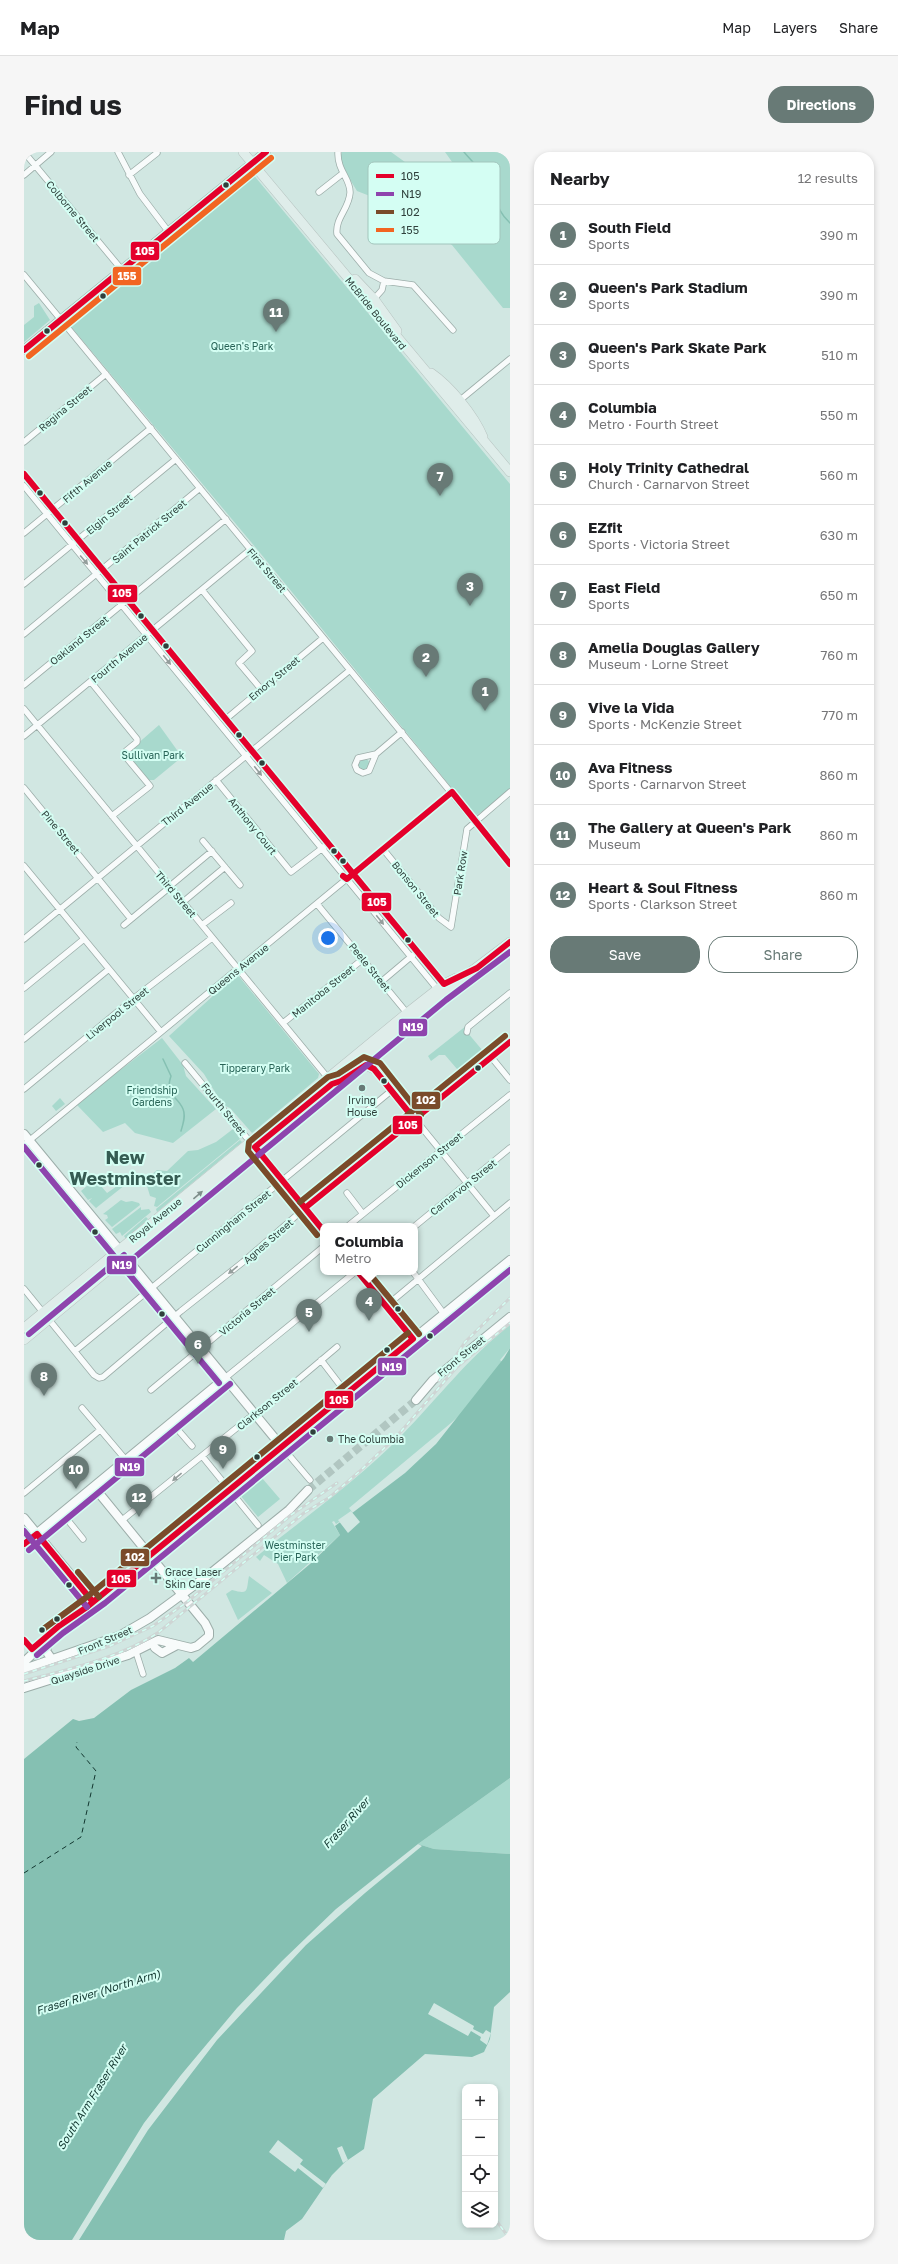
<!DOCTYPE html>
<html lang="en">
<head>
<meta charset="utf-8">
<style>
  :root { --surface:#fff; --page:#f6f6f6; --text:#202124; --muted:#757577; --line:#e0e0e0; --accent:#687a76 }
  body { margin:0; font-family:"Golos Text",sans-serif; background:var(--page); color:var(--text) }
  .controls { position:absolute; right:12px; bottom:12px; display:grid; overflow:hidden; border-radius:8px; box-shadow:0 2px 6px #0003 }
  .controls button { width:36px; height:36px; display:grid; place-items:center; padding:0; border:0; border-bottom:1px solid var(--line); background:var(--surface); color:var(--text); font:20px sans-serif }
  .you { position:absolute; left:304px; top:786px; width:14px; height:14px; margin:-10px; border:3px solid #fff; border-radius:50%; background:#1a73e8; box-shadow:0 0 0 6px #1a73e833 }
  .badge { display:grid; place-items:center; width:26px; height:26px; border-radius:50%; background:var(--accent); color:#fff; font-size:13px; font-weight:700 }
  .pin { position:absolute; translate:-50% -33px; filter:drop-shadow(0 1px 2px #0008) }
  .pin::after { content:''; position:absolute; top:21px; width:14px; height:12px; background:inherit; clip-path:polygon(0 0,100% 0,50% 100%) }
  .popup { position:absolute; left:296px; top:1071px; width:98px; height:52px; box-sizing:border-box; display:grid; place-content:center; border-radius:8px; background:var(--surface); filter:drop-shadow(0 1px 3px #0005); font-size:13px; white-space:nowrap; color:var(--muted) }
  .popup b { font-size:15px; color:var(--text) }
  .popup::after { content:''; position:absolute; left:50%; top:100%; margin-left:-8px; border:8px solid transparent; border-top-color:var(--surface) }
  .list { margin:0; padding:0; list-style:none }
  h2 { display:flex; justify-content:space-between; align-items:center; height:52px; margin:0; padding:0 16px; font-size:17px }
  h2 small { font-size:13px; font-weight:400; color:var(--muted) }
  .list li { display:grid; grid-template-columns:26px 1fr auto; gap:12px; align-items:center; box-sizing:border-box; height:60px; padding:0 16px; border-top:1px solid var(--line) }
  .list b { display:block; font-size:15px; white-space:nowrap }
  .list p { margin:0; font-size:13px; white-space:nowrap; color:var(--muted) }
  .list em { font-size:13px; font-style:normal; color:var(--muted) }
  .actions { display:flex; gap:8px; padding:12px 16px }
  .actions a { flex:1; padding:9px 0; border:1px solid var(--accent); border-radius:16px; text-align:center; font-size:14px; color:var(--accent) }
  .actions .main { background:var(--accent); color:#fff }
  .icon { flex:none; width:22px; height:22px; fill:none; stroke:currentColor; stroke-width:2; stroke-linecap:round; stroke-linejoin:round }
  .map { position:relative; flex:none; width:486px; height:2088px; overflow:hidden; border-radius:16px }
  header { display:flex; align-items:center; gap:24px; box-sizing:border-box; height:56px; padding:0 20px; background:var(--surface); border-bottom:1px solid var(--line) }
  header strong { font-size:19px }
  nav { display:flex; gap:22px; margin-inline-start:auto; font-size:14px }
  .intro { display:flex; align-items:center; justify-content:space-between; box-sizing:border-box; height:96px; padding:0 24px }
  h1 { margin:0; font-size:28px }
  .button { padding:10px 18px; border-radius:16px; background:var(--accent); color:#fff; font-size:14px; font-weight:700 }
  main { display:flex; gap:24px; padding:0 24px }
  aside { flex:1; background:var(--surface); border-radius:16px; box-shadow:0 2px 6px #0003 }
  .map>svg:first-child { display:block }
  .green { fill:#a8d9cd }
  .water { fill:#85c0b2 }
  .pier { fill:#d1e7e2 }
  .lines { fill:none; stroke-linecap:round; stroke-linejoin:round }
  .stream { stroke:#85c0b2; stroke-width:1.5 }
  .ferry { stroke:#12362f; stroke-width:1; stroke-dasharray:5 4; stroke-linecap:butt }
  .secondary-tunnel { stroke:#b1c6c1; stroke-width:8; stroke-dasharray:8 4; stroke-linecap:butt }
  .street-casing { stroke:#9cada9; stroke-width:7 }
  .secondary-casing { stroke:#9cada9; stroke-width:10 }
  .primary-casing { stroke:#b6c2bf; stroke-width:10 }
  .street { stroke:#f8fbfb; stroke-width:5.5 }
  .secondary { stroke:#f8fbfb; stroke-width:8 }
  .primary { stroke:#dfedea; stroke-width:9 }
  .rail-casing { stroke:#ced5d4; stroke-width:3 }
  .rail { stroke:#d4fef3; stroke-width:1.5; stroke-dasharray:4.5; stroke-linecap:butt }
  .bus-1-casing { stroke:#d4fef3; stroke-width:9 }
  .bus-2-casing { stroke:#d4fef3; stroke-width:9 }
  .bus-3-casing { stroke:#d4fef3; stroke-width:9 }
  .bus-4-casing { stroke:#d4fef3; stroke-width:9 }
  .bus-1 { stroke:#e4002b; stroke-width:6 }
  .bus-2 { stroke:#8e44ad; stroke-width:6 }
  .bus-3 { stroke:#7a4b2a; stroke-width:6 }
  .bus-4 { stroke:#f26522; stroke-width:6 }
  .oneway { fill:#949e9c }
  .oneway2 { fill:#7e8e8a }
  .bus-dot { fill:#2f403c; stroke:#d4fef3; stroke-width:1.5 }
  .poi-dot { fill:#687a76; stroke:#d4fef3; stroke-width:1.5 }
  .labels { text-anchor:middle; stroke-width:4; stroke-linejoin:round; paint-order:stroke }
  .street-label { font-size:10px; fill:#2f403c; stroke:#d4fef3 }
  .park-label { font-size:10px; fill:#276356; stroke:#d4fef3 }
  .poi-label { font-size:10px; fill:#2f403c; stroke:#d4fef3; text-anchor:start }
  .water-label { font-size:11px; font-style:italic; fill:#12362f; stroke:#d4fef3 }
  .town-label { font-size:18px; font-weight:bold; fill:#355b52; stroke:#d4fef3 }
  .key { fill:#d4fef3; stroke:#a2c5bc; stroke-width:1 }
  .key-label { font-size:11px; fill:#2f403c }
  .line-badge { stroke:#d4fef3; stroke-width:1.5 }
  .badge-label { font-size:11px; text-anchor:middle; font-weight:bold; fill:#fff }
</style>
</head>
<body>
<header>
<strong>Map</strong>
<nav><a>Map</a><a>Layers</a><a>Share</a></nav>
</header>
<div class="intro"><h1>Find us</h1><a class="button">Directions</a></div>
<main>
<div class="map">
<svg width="486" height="2088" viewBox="0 0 486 2088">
  <rect width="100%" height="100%" fill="#d1e7e2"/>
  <path class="green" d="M318,0H367L420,38L441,28L421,0H475L486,7V156H479L428,93L351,46L333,39L319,16L316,6Z
    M227,20L486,332V640L453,663L449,662L232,396L44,171L45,164L223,21Z
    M15,151L26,168L0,190V173L10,165V154Z
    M135,573L158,605L130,628H125L103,605L104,600Z
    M342,606L346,611L341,619L335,618L334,608Z
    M213,822L295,922L294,926L228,981L206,956L199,953L180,922L145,884Z
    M442,874L441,880H443L464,905L439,924L421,903H415L407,909L404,904Z
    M138,886L159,913L162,924L192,957L149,991L111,981L101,971L79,980L52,952Z
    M36,946L41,952L32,959L28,954Z
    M209,977L216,987L133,1055L130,1054L132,1046L126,1044L123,1034L130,1033L127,1023L133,1018L143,1019L164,999L174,998L192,990Z
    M216,988L218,990L133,1060L132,1057Z
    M71,1027L83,1041L99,1030L101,1033L72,1056L65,1049L68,1046L64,1048L57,1039Z
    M97,1048L102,1050L108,1049L115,1051L116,1053L88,1075L81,1068L84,1066L83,1063L79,1062Z
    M117,1055V1058L125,1057L127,1060L98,1084L96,1080L92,1082L88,1077Z
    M122,1065L124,1067L102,1087L100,1084Z
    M486,1173V1196L476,1208L486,1217L427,1271L325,1356L336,1370H315L312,1372L310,1369L308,1370L316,1383L263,1431L254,1412L240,1403L236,1409L232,1405C281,1365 333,1329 377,1284C414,1246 444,1206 486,1173Z
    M238,1326L256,1347L234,1365L216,1343Z
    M225,1424L248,1441L214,1468L202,1442L208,1438C226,1443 222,1438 225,1424Z
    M486,1626V1702L410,1697L394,1692Z"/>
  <path class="water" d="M486,1196V1626L394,1692L410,1697L486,1702V1840L470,1855L466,1887L460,1900L448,1905L401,1902L349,1947L340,1997L321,2010L308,2023L278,2067L262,2079L260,2088H0V1607L49,1567L55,1569L70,1566L107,1538L151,1516L165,1506L169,1510L286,1412L316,1383L311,1374L381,1321L412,1292L480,1206Z"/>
  <path class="pier" d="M327,1359L336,1370L324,1381L314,1368Z
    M394,1692L398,1694L341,1741L282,1793L193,1888L124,1978L55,2088H48L120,1971L157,1923L213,1856L258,1809L312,1757Z
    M410,1851L450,1874L449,1877L459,1882L462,1878L467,1881L463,1893L456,1888L457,1885L447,1879L444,1884L404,1862Z
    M254,1988L279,2008L276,2012L302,2032L299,2036L274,2016L271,2020L245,2000Z
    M318,1994L324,2008L319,2011L313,1996Z"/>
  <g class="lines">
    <path class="stream" d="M440,0C449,11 460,20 466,32C475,48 470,56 486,71
      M399,45L433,51L465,31
      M139,907L147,924C140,944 153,943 159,957C162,964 159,972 157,979"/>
    <path class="ferry" d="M0,1721L57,1685L72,1619L52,1595L53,1590"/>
    <path class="secondary-tunnel" d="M284,1338L392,1248"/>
    <g class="street-casing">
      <path id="street" d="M0,0L98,118
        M94,0L116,42L144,79
        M314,0C313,19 327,27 326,41C325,57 311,66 313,82L345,121L360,129L389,133L429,178
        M0,23L27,0
        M105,23L133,1
        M295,40L318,22
        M0,123L486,712
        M350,147L358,138L360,129
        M435,249L486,207
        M0,290L82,222
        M0,322L422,834
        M0,334L415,839
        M0,381L127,276
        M0,432L152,307
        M178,438L228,499L215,511L237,537
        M0,482L176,336
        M67,530L113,587V590L102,599L101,604L126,634L88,664
        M0,533L202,367
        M0,557L304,926
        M202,567L299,486
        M0,584L227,397
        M352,602L334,606L331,613L333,618L339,621L345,619L352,602L378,580
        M192,628L267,720L305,691
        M0,636L107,767
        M179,689L216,733
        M359,697L415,766L427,775L443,677L486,640
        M0,714L137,880
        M146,734L188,699
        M159,750L201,715
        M293,752L383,861
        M100,773L146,735
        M178,773L207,751
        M0,787L326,518
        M357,830L389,803
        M0,836L60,787
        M259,871L339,807
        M443,880L444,875L486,841
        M0,887L85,817
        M468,906L486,928
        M161,911L299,1078
        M350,917L470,1064
        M0,937L109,847L188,786
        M0,993L428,640
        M323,1041L339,1062
        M324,1074L486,943
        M391,1074L486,996
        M334,1120L389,1187
        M389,1120L420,1162
        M0,1137L70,1223L75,1226L79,1225L157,1159L219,1110L281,1056L486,890
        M362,1154L486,1051
        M51,1199L367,939
        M297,1208L323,1242
        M201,1226L331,1120
        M127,1238L299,1095
        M58,1256L102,1308
        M148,1271L168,1294
        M258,1295L286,1328
        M178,1304L234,1373
        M0,1341L76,1278
        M38,1361L59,1387
        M97,1369L225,1266L237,1259L313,1195
        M112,1500L119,1522"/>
    </g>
    <g class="secondary-casing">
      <path id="secondary" d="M0,198L242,0
        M0,982L258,1295
        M392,1248L409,1228L486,1165
        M0,1366L69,1450
        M0,1392L201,1226
        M25,1488L22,1499L27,1506
        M131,1496L138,1501L153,1493
        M0,1510L39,1473L486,1108
        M0,1517L95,1484L126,1466L187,1421L265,1358L284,1338
        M0,1536L104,1503L134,1488L167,1496L173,1494L185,1484V1479L181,1471L70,1335"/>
    </g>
    <g class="primary-casing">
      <path id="primary" d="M219,0L486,320
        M331,127L350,147L373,179
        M407,221C426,234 450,263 459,285
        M332,919L342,913L350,917
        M0,1176L383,861L420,832L432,826
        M0,1188L417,842L486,790"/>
    </g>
    <use href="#street" class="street"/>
    <use href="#secondary" class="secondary"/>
    <use href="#primary" class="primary"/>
    <g class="rail-casing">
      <path id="rail" d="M415,1229L441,1190L486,1146
        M0,1522L86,1494L129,1474L163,1450L267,1363L313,1331
        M0,1529C45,1517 96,1506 135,1480L280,1361L306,1345L336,1319L373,1284L433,1215L486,1171
        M471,2067L486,2087"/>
    </g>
    <use href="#rail" class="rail"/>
    <g class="bus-1-casing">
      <path id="bus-1" d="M0,198L242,0
        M0,322L420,832L453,816L486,790
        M319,724L323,727L428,640L486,712
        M281,1056L486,890
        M299,1078L231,995L308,932L317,929L342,913L350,917L391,968
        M334,1120L389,1187
        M0,1392L13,1382L69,1450
        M0,1488L8,1497L35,1474L63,1455L389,1187"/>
    </g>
    <g class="bus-2-casing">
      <path id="bus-2" d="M0,995L195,1231
        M105,1110L422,848L486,800
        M5,1182L100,1103
        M0,1379L63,1455
        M5,1398L206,1232
        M13,1503L39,1481L81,1451L486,1118"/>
    </g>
    <g class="bus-3-casing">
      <path id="bus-3" d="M276,1050L481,884
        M293,1083L224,999L225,990L304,925L314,922L340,905L356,911L397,963
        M344,1120L395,1182
        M54,1420L75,1445
        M18,1478L64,1444L384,1181"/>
    </g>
    <g class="bus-4-casing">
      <path id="bus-4" d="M5,204L247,6"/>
    </g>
    <use href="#bus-1" class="bus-1"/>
    <use href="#bus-2" class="bus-2"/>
    <use href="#bus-3" class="bus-3"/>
    <use href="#bus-4" class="bus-4"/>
  </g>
  <defs><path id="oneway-solid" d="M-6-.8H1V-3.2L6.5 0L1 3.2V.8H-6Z"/></defs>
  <g class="oneway">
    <use href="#oneway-solid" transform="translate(60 408) rotate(50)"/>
    <use href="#oneway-solid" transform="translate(143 508) rotate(51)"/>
    <use href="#oneway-solid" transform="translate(234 619) rotate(51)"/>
    <use href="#oneway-solid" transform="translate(356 768) rotate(51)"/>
    <use href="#oneway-solid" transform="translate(209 1118) rotate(141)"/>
    <use href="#oneway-solid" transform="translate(153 1325) rotate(140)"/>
  </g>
  <use class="oneway2" href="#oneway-solid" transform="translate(174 1043) rotate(-40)"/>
  <g class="bus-dot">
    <circle cx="202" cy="33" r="3.5"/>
    <circle cx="79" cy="144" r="3.5"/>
    <circle cx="23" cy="179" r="3.5"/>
    <circle cx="16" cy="341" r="3.5"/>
    <circle cx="41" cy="371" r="3.5"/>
    <circle cx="117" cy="464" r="3.5"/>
    <circle cx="142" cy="494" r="3.5"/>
    <circle cx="215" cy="583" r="3.5"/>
    <circle cx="238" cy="611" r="3.5"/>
    <circle cx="310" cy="699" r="3.5"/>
    <circle cx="319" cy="709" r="3.5"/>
    <circle cx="384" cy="788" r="3.5"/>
    <circle cx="454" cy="916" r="3.5"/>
    <circle cx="360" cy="929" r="3.5"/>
    <circle cx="15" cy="1013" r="3.5"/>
    <circle cx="71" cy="1080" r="3.5"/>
    <circle cx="374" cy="1157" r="3.5"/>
    <circle cx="138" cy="1162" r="3.5"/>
    <circle cx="406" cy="1184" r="3.5"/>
    <circle cx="363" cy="1198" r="3.5"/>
    <circle cx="289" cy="1280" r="3.5"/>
    <circle cx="233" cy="1305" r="3.5"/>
    <circle cx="45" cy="1433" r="3.5"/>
    <circle cx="33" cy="1467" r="3.5"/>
    <circle cx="18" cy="1478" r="3.5"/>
  </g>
  <g class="poi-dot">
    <circle cx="338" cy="936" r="4"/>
    <circle cx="306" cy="1287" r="4"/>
    <path d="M130 1420h4v4h4v4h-4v4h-4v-4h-4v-4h4z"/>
  </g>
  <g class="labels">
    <g class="street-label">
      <text transform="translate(49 59) rotate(50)" y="4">Colborne Street</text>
      <text transform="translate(352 161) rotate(51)" y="4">McBride Boulevard</text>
      <text transform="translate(41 256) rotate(-40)" y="4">Regina Street</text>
      <text transform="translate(63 329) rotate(-40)" y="4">Fifth Avenue</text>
      <text transform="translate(85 362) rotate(-40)" y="4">Elgin Street</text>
      <text transform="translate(125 379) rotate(-40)" y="4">Saint Patrick Street</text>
      <text transform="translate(243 418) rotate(50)" y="4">First Street</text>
      <text transform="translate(55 488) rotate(-39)" y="4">Oakland Street</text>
      <text transform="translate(95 506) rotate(-40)" y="4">Fourth Avenue</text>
      <text transform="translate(250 526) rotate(-40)" y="4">Emory Street</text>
      <text transform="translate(163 652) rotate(-39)" y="4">Third Avenue</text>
      <text transform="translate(229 674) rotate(51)" y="4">Anthony Court</text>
      <text transform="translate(37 680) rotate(50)" y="4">Pine Street</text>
      <text transform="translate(436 721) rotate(-81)" y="4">Park Row</text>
      <text transform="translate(392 737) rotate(51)" y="4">Bonson Street</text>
      <text transform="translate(152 742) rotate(50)" y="4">Third Street</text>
      <text transform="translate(346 815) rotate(51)" y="4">Peele Street</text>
      <text transform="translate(214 817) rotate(-39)" y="4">Queens Avenue</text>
      <text transform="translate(299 839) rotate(-39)" y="4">Manitoba Street</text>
      <text transform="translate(93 861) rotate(-39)" y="4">Liverpool Street</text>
      <text transform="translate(200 957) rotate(51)" y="4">Fourth Street</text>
      <text transform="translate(405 1008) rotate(-39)" y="4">Dickenson Street</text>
      <text transform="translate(439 1035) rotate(-39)" y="4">Carnarvon Street</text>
      <text transform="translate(131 1068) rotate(-39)" y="4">Royal Avenue</text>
      <text transform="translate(209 1069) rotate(-39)" y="4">Cunningham Street</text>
      <text transform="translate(244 1089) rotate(-41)" y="4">Agnes Street</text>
      <text transform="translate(223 1159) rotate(-40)" y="4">Victoria Street</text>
      <text transform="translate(437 1204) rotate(-39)" y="4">Front Street</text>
      <text transform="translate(243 1252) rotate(-39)" y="4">Clarkson Street</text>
      <text transform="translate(81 1488) rotate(-23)" y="4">Front Street</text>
      <text transform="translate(61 1518) rotate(-18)" y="4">Quayside Drive</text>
    </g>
    <g class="park-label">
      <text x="218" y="198">Queen's Park</text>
      <text x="129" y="607">Sullivan Park</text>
      <text x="231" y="920">Tipperary Park</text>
      <text x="128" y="942">Friendship<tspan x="128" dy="12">Gardens</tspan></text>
      <text x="271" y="1397">Westminster<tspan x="271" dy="12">Pier Park</tspan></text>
    </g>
    <g class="poi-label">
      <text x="338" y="952" text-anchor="middle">Irving<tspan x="338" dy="12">House</tspan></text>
      <text x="314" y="1291">The Columbia</text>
      <text x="141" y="1424">Grace Laser<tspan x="141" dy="12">Skin Care</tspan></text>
    </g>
    <g class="water-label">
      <text transform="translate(322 1671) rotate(-48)" y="4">Fraser River</text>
      <text transform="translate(74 1840) rotate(-17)" y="4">Fraser River (North Arm)</text>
      <text transform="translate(68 1945) rotate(-58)" y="4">South Arm Fraser River</text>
    </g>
    <g class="town-label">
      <text x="101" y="1012">New<tspan x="101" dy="21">Westminster</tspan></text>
    </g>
  </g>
  <rect x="344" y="10" width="132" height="82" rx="6" class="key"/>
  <rect x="352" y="22" width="18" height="4" fill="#e4002b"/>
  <rect x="352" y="40" width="18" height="4" fill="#8e44ad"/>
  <rect x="352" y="58" width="18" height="4" fill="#7a4b2a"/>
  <rect x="352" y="76" width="18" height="4" fill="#f26522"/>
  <g class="key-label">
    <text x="377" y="28">105</text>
    <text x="377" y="46">N19</text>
    <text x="377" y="64">102</text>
    <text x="377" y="82">155</text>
  </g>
  <g class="line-badge">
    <rect x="106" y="89" width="30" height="20" rx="4" fill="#e4002b"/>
    <rect x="88" y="114" width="30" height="20" rx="4" fill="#f26522"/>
    <rect x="83" y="432" width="31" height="19" rx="4" fill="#e4002b"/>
    <rect x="337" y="740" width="31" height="20" rx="4" fill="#e4002b"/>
    <rect x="374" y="866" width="30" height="19" rx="4" fill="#8e44ad"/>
    <rect x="387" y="939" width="30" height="19" rx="4" fill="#7a4b2a"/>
    <rect x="368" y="963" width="31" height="20" rx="4" fill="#e4002b"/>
    <rect x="82" y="1103" width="31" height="20" rx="4" fill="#8e44ad"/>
    <rect x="353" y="1205" width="30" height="19" rx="4" fill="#8e44ad"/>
    <rect x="300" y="1238" width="30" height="19" rx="4" fill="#e4002b"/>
    <rect x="90" y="1305" width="31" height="20" rx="4" fill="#8e44ad"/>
    <rect x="96" y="1396" width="30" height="19" rx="4" fill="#7a4b2a"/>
    <rect x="82" y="1417" width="31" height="19" rx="4" fill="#e4002b"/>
  </g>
  <g class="badge-label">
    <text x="121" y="103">105</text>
    <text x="103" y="128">155</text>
    <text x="98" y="445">105</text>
    <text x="353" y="754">105</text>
    <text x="389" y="879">N19</text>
    <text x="402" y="952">102</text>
    <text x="384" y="977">105</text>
    <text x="98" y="1117">N19</text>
    <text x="368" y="1219">N19</text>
    <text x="315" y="1252">105</text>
    <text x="106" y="1319">N19</text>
    <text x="111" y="1409">102</text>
    <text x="97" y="1431">105</text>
  </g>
</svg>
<div class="controls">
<button>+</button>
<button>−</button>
<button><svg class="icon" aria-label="locate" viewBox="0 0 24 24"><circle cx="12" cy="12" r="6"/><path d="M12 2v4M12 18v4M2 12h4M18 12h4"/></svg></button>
<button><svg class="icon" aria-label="layers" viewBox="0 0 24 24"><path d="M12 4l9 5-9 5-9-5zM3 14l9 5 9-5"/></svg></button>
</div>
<div class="you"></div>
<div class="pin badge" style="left:461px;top:559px">1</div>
<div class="pin badge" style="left:402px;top:525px">2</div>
<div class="pin badge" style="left:446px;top:454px">3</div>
<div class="pin badge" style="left:345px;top:1169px">4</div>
<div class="popup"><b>Columbia</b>Metro</div>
<div class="pin badge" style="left:285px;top:1180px">5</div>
<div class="pin badge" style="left:174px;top:1212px">6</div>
<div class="pin badge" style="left:416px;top:344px">7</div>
<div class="pin badge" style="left:20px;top:1244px">8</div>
<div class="pin badge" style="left:199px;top:1317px">9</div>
<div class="pin badge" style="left:52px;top:1337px">10</div>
<div class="pin badge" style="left:252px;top:180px">11</div>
<div class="pin badge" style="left:115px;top:1365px">12</div>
</div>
<aside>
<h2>Nearby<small>12 results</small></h2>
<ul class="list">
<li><span class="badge">1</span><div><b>South Field</b><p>Sports</p></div><em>390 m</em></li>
<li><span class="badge">2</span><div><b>Queen's Park Stadium</b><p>Sports</p></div><em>390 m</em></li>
<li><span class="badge">3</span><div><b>Queen's Park Skate Park</b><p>Sports</p></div><em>510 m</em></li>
<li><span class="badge">4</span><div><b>Columbia</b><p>Metro · Fourth Street</p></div><em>550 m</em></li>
<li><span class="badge">5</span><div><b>Holy Trinity Cathedral</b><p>Church · Carnarvon Street</p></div><em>560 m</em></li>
<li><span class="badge">6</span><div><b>EZfit</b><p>Sports · Victoria Street</p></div><em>630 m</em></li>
<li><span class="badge">7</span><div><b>East Field</b><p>Sports</p></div><em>650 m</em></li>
<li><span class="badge">8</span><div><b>Amelia Douglas Gallery</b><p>Museum · Lorne Street</p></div><em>760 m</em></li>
<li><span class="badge">9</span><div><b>Vive la Vida</b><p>Sports · McKenzie Street</p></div><em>770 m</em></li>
<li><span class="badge">10</span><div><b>Ava Fitness</b><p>Sports · Carnarvon Street</p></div><em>860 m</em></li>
<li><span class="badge">11</span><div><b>The Gallery at Queen's Park</b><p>Museum</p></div><em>860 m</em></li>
<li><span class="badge">12</span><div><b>Heart &amp; Soul Fitness</b><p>Sports · Clarkson Street</p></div><em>860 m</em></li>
</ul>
<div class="actions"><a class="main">Save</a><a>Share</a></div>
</aside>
</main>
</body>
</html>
